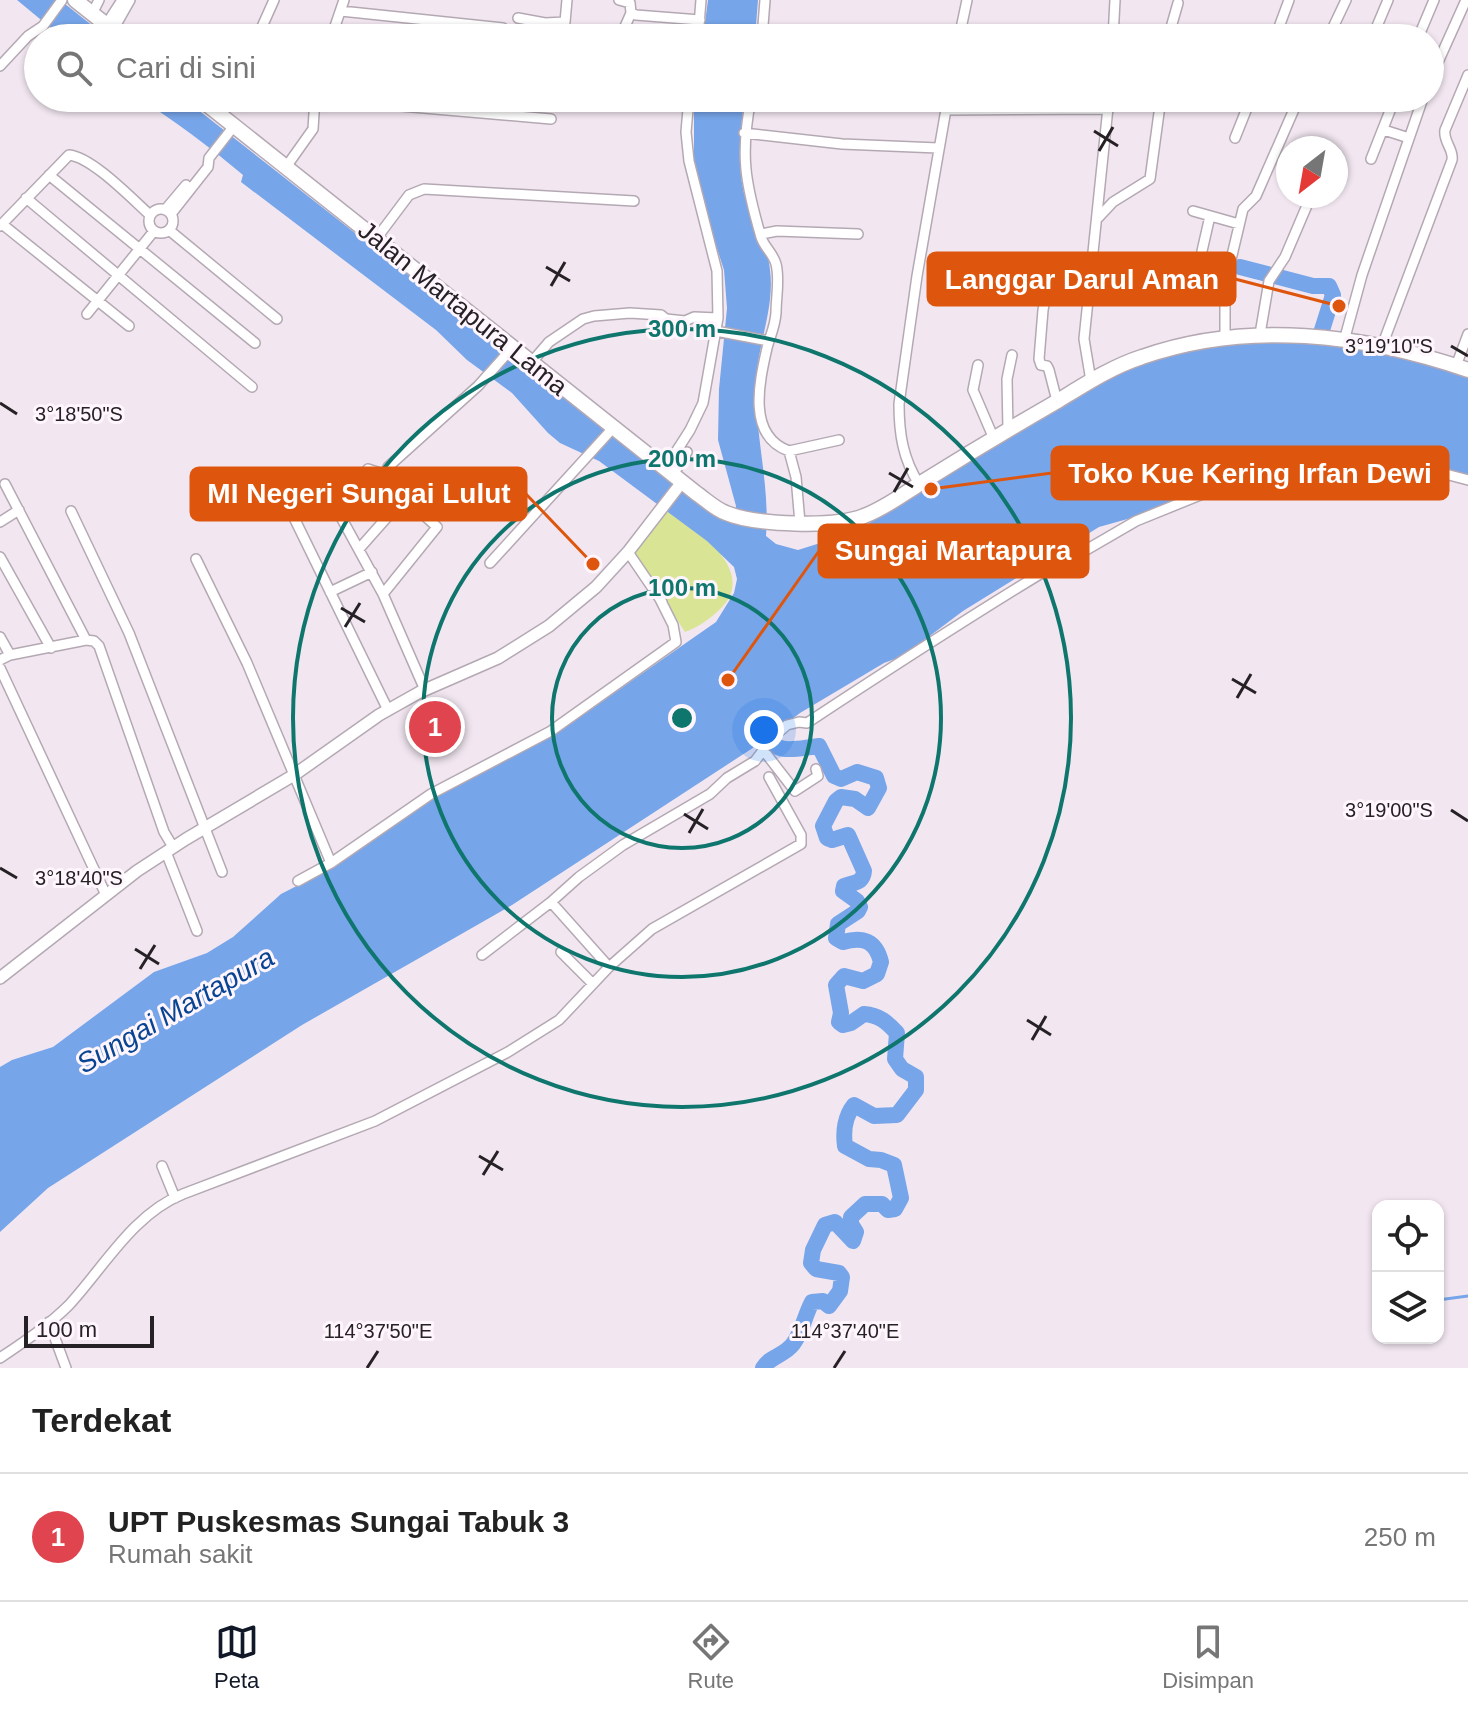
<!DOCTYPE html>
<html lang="id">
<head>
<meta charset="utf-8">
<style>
  :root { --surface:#fff; --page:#f2f2f2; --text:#222; --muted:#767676; --line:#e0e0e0; --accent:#111827 }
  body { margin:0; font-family:Helvetica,sans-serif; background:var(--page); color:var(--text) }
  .controls { position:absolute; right:24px; bottom:24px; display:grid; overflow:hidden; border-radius:16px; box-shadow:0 2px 6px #0004 }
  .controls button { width:72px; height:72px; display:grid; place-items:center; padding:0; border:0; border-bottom:2px solid var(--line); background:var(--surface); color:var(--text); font:40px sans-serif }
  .compass { position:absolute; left:1276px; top:136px; width:72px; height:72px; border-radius:50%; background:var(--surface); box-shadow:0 2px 6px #0004; rotate:211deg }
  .scale { position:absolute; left:24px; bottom:20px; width:130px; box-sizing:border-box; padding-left:8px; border:4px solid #252125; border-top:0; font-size:22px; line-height:28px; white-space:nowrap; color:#252125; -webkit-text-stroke:6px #fef5fd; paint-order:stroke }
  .you { position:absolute; left:764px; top:730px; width:28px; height:28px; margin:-20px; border:6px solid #fff; border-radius:50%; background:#1a73e8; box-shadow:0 0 0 12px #1a73e833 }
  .badge { display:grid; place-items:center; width:52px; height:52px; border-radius:50%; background:var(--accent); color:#fff; font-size:26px; font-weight:700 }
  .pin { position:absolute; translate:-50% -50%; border:4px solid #fff; box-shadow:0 2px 8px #0006 }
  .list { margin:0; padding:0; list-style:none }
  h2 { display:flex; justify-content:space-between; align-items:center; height:104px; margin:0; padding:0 32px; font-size:34px }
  h2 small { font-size:26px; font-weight:400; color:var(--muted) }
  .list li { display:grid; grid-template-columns:52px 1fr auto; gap:24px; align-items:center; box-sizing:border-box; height:128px; padding:0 32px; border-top:2px solid var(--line) }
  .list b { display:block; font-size:30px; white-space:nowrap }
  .list p { margin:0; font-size:26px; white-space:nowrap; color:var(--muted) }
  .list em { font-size:26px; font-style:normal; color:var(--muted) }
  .icon { flex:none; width:44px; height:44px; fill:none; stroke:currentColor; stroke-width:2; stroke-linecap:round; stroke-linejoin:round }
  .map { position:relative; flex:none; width:1468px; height:1368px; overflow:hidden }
  .search { position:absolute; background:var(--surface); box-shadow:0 2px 6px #0004; left:24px; right:24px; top:24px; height:88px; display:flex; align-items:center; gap:20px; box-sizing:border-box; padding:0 28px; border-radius:44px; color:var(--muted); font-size:30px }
  .sheet { height:232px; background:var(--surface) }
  nav { display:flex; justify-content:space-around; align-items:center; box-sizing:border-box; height:112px; border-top:2px solid var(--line); background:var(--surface); font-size:22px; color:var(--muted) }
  nav a { display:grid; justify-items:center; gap:4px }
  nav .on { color:var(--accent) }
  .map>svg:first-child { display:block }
  .green { fill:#d9e595 }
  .water { fill:#77a5e9 }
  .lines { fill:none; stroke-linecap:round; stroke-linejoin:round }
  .stream { stroke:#77a5e9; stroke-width:3 }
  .river { stroke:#77a5e9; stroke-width:16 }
  .minor-casing { stroke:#b4a9b3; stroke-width:12 }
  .tertiary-casing { stroke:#b4a9b3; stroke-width:14 }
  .primary-casing { stroke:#b4a9b3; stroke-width:17 }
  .minor { stroke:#fff; stroke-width:9 }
  .tertiary { stroke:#fff; stroke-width:11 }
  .primary { stroke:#fff; stroke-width:14 }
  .ticks { fill:none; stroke:#252125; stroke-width:3 }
  .ring { fill:none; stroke:#0f766e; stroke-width:4 }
  .labels { text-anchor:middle; stroke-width:6; stroke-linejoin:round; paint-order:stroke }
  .street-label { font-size:26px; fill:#252125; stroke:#fef5fd }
  .water-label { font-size:28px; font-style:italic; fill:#074492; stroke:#fef5fd }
  .ticks-label { font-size:20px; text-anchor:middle; fill:#252125; stroke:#fef5fd; stroke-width:6; stroke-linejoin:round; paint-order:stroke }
  .centre { fill:#0f766e; stroke:#fef5fd; stroke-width:4 }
  .ring-label { font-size:24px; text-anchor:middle; font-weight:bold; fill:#0f766e; stroke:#fef5fd; stroke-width:6; stroke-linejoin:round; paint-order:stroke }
  .leader { fill:none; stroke:#de560d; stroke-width:3 }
  .callout-dot { fill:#de560d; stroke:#fef5fd; stroke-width:3 }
  .callout { fill:#de560d; stroke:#de560d; stroke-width:3 }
  .callout-label { font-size:28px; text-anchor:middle; font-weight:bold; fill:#fff }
</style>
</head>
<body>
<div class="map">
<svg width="1468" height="1368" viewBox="0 0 1468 1368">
  <rect width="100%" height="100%" fill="#f2e7f1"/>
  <path class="green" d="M666,509C697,529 763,574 717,612C708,620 697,628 685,632L634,553Z"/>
  <path class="water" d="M17,0H60L108,38H63Z
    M708,0H758L755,38H703Z
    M139,98H183L662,474L720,518L733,524L736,506L718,440L719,389L727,308L724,270L694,178V98H745C739,133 736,172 748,207C755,228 768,247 770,270C775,309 757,345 756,384C755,435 770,485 766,536L776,544L798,550L855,532L1102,380L1169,354L1243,341H1278L1330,345L1427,360L1468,374V477L1390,457H1308L1156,511L1099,527L963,611L903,656L884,663L800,713L765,740L512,905L302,1025L48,1188L0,1232V1067L12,1060L53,1047L154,972L207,953L233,937L281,894L324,872L431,798L574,721L716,622L734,593L737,579L734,567L707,541L599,461L560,443L548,433L512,393L467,360L436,330L241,182L243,175C210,147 176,122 139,98Z"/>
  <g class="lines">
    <path class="stream" d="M1438,1300L1468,1296"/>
    <path class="river" d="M1240,267L1313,286H1329L1333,295L1316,349
      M759,732C779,756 791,749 819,746L834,776L841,779L857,772L876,778L879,788L868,808L855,799L841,797L836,801L823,826L827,838L832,840L848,835L864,871C863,884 853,882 844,886L843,891L857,901L860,907L858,911L838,924L836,938L843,942C863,936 876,941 881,962L877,974L863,981L844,976L836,985L841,1013L839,1022L843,1025L851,1023L864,1014C879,1015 887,1022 897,1033L895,1059L902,1069L916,1077V1090L897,1115L874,1116L854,1105C845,1116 843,1132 845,1146L869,1159L881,1160L894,1165L901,1198L895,1209L888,1210L882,1204H865L851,1217V1224L856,1232L853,1241L835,1222L825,1225L813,1250L811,1263L816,1269L839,1273L842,1277L840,1291L829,1306L823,1301L812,1302C805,1315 802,1332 793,1344C784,1356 770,1356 763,1368"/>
    <g class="minor-casing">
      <path id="minor" d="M619,0L630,3L631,13L636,15L700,20
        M341,11L503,28
        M92,14L99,0
        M518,18L545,23L565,22L567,0
        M106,25L122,0
        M113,30L130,0
        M623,31L631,13
        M257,38L274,0
        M331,38L344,0
        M698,38L701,0
        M762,38L765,0
        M959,38L967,0
        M1113,38L1115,0
        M1168,38L1178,3
        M1275,38L1289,0
        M1328,38L1346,0
        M1372,38L1388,0
        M1418,38L1434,0
        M0,66L28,36L43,26L62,0
        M1430,80L1466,0
        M751,98C740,155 745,182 761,237C764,247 773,253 776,264C780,279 776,297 776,313C775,327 770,336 767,348C759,383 747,436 789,451L839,440
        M315,105L325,101H343L551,119
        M946,110L1109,109
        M469,112L471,98
        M219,115L229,98
        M1384,130L1409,138
        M744,133L842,144L938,148
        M1235,138L1251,98
        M1371,159L1395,98
        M286,167L313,129L315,98
        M49,175L255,343
        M26,198L252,387
        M149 221a12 12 0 1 1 24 0a12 12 0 1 1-24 0Z
        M165,210L186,185
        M1193,211L1239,224
        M171,214L208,167L209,158L234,126
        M1098,218L1113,202L1150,179L1161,98
        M2,224L129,326
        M0,226L69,155C92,157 132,199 150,215
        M169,230L277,319
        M761,234L777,231L858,234
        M376,239L409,195L424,189L634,201
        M1202,251L1210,216
        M1050,273L1043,310L1039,359L1041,365L1047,366L1049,370L1057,401
        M87,314L154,231
        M716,331L769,341
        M1260,334L1269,281L1285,257L1311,196
        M1225,336V285L1243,209L1256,196L1299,98
        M1344,341L1362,275L1423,98
        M1382,346L1452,160C1454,149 1443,142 1445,130L1468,75
        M531,363L549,342L583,319L594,316L630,313L661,315L666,319L685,321L694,317L718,318
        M978,365L973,390L994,439
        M1456,366L1468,334
        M1091,381L1084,339L1109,98
        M1008,430L1007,379L1012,355
        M789,451L796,477L800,523
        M388,467L478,386L513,347
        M665,469L690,430L703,403L718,318L717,271L689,161L686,132L689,98
        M673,475L687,452
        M277,483L388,710
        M5,484L86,640
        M919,484C903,459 899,434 899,404L917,276L948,98
        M71,511L129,633L222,872
        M0,522L19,510
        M359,549L405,497
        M628,552L662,602
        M0,557L51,648
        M196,559L247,663L331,863L298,881
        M490,563L613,428
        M330,592L372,572
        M383,594L437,527L377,472L368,469L342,497L336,508L383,594L425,690
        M0,637L10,655
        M0,660L10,655L86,640L94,641L99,646L164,832L173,847
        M0,668L106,895
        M764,751L795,791L818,776L816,769
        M166,852L197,931
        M331,863L431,794L551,731L676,642L673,625L659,597
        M551,902L579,877L623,845L710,794L727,778L755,761L773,737L787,725L799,722L807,723C895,665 984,607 1075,553L1086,550L1136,521L1262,470L1304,459H1388L1468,480
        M561,952L593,984
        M482,955L551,902L609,967
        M162,1166L175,1198
        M49,1322L66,1368
        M0,1358C24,1342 49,1325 69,1305C104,1267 133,1214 183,1194L375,1121L508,1052L559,1020L609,967L652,929L801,844V835L769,777"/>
    </g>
    <g class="tertiary-casing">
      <path id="tertiary" d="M0,978L137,871L186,839L294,775L379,715L420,692L498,658L549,626L596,587L628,552L682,482"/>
    </g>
    <g class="primary-casing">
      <path id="primary" d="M75,0L123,38
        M199,98L696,493C706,500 715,509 726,513C755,525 835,528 864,516C885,508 902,495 921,483C966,455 1011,428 1056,402C1084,385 1111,367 1142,357C1248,320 1363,334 1468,370"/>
    </g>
    <use href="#minor" class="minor"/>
    <use href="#tertiary" class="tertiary"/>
    <use href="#primary" class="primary"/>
  </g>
  <path class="ticks" d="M1094,131L1118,146M1099,151L1113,127M546,267L570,281M551,286L565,262M1451,346L1468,356M0,403L17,414M889,473L913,487M894,492L908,468M341,608L365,622M345,627L360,603M1232,679L1256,693M1237,698L1251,674M1451,810L1468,821M684,814L708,829M689,833L703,809M0,868L17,878M135,949L159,964M140,969L155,945M1027,1020L1051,1035M1032,1040L1046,1016M479,1156L503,1170M483,1175L498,1151M367,1368L378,1351M834,1368L845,1351"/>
  <g class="ring">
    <circle cx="682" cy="718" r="130"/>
    <circle cx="682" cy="718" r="259"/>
    <circle cx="682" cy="718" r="389"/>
  </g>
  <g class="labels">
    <g class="street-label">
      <text transform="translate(463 308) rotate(39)" y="9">Jalan Martapura Lama</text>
    </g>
    <g class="water-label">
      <text transform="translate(175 1010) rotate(-30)" y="10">Sungai Martapura</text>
    </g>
  </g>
  <g class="ticks-label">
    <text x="1389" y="353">3°19'10"S</text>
    <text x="79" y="421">3°18'50"S</text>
    <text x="1389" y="817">3°19'00"S</text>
    <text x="79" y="885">3°18'40"S</text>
    <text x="378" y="1338">114°37'50"E</text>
    <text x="845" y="1338">114°37'40"E</text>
  </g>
  <circle cx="682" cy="718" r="12" class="centre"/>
  <g class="ring-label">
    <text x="682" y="337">300 m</text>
    <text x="682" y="467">200 m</text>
    <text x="682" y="596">100 m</text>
  </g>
  <path class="leader" d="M1339 306L1235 279M931 489L1052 473M593 564L526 494M728 680L819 551"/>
  <g class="callout-dot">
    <circle cx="1339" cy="306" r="8"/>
    <circle cx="931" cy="489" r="8"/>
    <circle cx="593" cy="564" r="8"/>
    <circle cx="728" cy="680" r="8"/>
  </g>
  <g class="callout">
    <rect x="928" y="253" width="307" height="52" rx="8"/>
    <rect x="1052" y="447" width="396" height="52" rx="8"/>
    <rect x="191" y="468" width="335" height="52" rx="8"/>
    <rect x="819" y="525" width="269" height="52" rx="8"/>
  </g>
  <g class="callout-label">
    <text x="1082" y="289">Langgar Darul Aman</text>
    <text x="1250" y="483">Toko Kue Kering Irfan Dewi</text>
    <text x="359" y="503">MI Negeri Sungai Lulut</text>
    <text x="953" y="560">Sungai Martapura</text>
  </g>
</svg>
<div class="controls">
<button><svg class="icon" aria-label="locate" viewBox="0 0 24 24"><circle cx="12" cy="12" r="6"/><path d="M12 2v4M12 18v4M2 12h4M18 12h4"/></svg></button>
<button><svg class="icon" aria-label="layers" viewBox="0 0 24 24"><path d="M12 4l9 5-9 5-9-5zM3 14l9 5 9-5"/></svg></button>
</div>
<svg class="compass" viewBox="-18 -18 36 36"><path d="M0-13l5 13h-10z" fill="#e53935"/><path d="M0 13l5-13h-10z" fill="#767676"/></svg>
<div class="scale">100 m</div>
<div class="you"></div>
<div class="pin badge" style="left:435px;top:727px;background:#e0444e">1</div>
<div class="search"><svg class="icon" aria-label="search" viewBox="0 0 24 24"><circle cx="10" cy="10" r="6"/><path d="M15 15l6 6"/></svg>Cari di sini</div>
</div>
<section class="sheet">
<h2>Terdekat<small></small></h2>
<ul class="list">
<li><span class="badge" style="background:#e0444e">1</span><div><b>UPT Puskesmas Sungai Tabuk 3</b><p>Rumah sakit</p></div><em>250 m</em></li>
</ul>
</section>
<nav>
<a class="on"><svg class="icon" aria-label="map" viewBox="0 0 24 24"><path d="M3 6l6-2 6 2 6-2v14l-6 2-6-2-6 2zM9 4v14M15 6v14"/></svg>Peta</a>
<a><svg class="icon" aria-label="directions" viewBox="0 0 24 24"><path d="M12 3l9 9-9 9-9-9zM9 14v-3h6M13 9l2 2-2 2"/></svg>Rute</a>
<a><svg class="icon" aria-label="saved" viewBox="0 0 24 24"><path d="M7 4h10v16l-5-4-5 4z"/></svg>Disimpan</a>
</nav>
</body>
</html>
